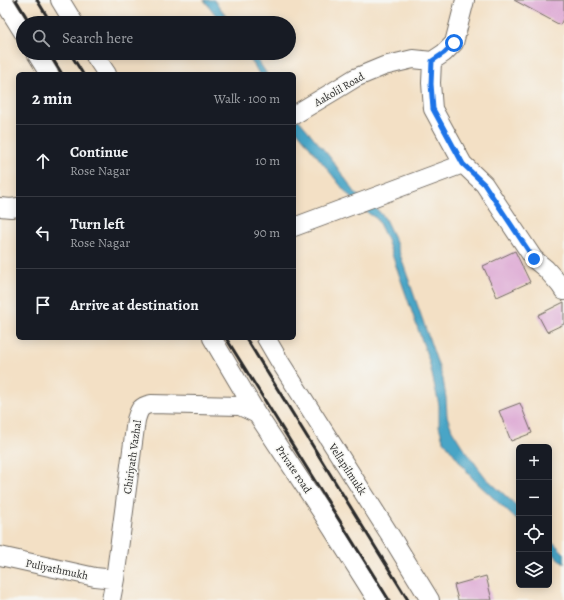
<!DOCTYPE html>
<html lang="en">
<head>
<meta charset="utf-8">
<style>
  :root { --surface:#171b24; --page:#20242c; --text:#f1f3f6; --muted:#9ea1a6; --line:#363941 }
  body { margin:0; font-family:Alegreya,serif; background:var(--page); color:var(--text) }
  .controls { position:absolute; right:12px; bottom:12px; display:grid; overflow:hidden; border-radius:6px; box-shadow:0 2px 10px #0003 }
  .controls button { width:36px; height:36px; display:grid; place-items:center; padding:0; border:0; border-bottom:1px solid var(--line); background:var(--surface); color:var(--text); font:20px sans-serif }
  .stop { position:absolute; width:12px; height:12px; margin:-9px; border:3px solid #1a73e8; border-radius:50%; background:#fff }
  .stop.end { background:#1a73e8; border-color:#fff; box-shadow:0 1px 4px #0008 }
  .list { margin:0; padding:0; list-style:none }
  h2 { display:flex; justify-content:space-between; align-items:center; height:52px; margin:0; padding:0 16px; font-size:17px }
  h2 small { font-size:13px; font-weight:400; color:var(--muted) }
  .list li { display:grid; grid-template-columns:26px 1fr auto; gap:12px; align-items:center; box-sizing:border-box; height:72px; padding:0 16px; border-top:1px solid var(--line) }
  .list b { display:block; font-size:15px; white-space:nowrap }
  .list p { margin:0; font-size:13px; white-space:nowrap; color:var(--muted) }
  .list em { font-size:13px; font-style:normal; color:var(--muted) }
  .icon { flex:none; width:22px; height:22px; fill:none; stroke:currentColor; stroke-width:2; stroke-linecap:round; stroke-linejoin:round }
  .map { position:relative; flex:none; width:564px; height:600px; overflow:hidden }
  .search { position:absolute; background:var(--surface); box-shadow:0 2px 10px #0003; left:16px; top:16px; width:280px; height:44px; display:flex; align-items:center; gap:10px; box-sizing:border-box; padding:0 14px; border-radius:22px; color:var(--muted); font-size:15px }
  .panel { position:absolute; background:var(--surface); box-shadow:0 2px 10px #0003; left:16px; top:72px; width:280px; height:268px; border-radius:6px }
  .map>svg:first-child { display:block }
  .water { fill:#48a5c6; stroke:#3a6878 }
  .building { fill:#dca4d2 }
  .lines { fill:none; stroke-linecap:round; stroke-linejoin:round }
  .minor-casing { stroke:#716a61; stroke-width:20 }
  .minor { stroke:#fff; stroke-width:18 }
  .rail { stroke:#2b2b2b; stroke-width:3 }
  .route { stroke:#1a73e8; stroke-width:5 }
  .labels { text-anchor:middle; stroke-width:3; stroke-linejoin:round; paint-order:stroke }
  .street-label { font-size:11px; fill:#2b2b2b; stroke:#f6f6f2 }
</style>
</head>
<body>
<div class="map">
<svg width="564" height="600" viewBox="0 0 564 600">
  <rect width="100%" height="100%" fill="#f6f6f2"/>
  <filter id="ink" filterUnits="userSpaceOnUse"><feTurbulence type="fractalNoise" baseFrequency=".025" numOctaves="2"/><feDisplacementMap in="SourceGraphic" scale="8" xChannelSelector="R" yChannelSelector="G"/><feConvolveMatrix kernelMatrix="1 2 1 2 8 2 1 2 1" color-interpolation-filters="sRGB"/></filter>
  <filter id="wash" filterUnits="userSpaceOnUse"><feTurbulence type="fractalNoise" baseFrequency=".012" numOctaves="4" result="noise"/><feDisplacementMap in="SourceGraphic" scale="16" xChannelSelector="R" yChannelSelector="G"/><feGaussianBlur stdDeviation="0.9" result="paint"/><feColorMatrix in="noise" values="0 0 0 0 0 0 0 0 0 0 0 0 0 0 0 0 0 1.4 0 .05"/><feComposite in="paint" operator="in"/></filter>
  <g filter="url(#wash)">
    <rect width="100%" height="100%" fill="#f3e0c5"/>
    <path class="water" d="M204,0H214L232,23H222Z
      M245,53H253L267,74H259L254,65Z
      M298,119L329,156L357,195L371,203L384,217L395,240L443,379L446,398L447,416L452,430L462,446L486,478L519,508V522L473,479L443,440L439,426V405L429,361L387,240L377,219L359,207L344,190L294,127V123Z
      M549,538L564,553V564L549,550Z"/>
    <g id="blocks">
      <path class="building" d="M514,0H564V17L560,25Z
        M515,251L530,282L497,297L483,266Z
        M564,302V324L547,332L538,315Z
        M520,403L532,433L511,441L499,411Z
        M486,576L492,600H458L454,585Z"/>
    </g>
  </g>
  <g filter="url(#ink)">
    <use href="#blocks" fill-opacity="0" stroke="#716a61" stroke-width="1"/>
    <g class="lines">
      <g class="minor-casing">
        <path id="minor" d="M3,0L23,32
          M60,0L74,23
          M465,0L454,43L444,53L432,61L431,83L433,109L463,164L484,184L534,259L546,269L560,285L564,291
          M36,53L49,74
          M93,53L107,74
          M294,115L334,91L355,78L384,66L413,59L432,61
          M0,207L11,208L18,207
          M294,227L463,164
          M212,338L257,414L321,511L377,600
          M266,338L280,362L392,538L430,600
          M0,556L95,577L115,579
          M111,600L115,579L136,420C139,410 140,406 151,404L240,406L257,414"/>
      </g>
      <use href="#minor" class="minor"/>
      <path class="rail" d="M16,0L30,23
        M37,0L51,23
        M49,53L62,74
        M70,53L83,74
        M226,338L389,600
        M246,338L408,600"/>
    </g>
  </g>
  <g class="lines" filter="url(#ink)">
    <path class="route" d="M454,43L444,53L432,61L431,84L433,109L463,164L484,184L534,259"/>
  </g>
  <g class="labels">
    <g class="street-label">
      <text transform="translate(339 89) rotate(-30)" y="4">Aakolil Road</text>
      <text transform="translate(132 457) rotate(-82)" y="4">Chiriyath Vazhal</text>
      <text transform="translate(294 469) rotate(56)" y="4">Private road</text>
      <text transform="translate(348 469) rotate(57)" y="4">Vellapilmukk</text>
      <text transform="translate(57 569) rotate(12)" y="4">Puliyathmukh</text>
    </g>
  </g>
</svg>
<div class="controls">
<button>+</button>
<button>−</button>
<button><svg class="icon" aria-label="locate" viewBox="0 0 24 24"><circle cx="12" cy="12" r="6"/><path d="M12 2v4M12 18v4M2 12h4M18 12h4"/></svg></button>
<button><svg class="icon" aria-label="layers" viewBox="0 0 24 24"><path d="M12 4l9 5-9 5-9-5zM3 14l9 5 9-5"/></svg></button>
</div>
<div class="stop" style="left:454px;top:43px"></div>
<div class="stop end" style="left:534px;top:259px"></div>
<div class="search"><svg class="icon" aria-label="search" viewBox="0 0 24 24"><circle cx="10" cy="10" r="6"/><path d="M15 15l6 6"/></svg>Search here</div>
<section class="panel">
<h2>2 min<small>Walk · 100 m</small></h2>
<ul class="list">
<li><svg class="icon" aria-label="ahead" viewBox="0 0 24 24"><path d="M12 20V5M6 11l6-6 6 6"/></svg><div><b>Continue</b><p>Rose Nagar</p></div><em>10 m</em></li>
<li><svg class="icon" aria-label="left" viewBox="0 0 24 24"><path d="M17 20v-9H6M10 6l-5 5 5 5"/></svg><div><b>Turn left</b><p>Rose Nagar</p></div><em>90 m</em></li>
<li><svg class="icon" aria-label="arrive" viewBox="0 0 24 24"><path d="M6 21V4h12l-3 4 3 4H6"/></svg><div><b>Arrive at destination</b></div></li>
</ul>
</section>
</div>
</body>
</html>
